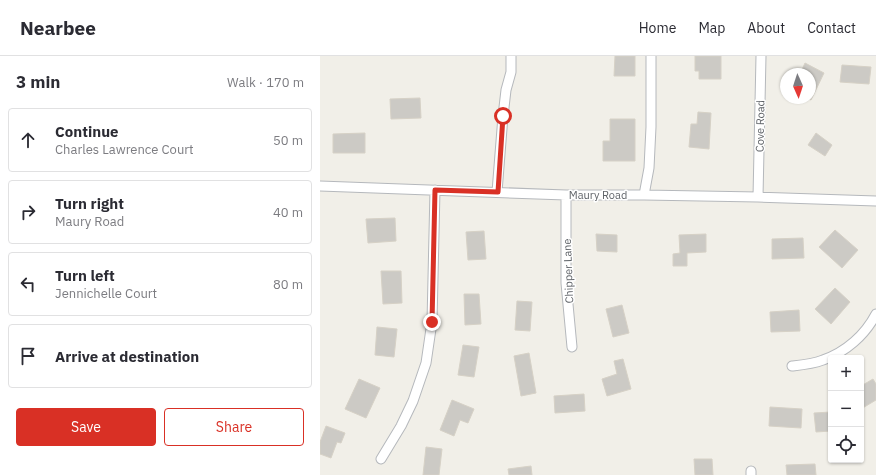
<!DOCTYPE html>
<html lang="en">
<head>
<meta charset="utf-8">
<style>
  :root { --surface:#fff; --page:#f2f2f3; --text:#2b2b33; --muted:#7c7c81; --line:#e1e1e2; --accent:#d93025 }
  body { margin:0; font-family:"IBM Plex Sans",sans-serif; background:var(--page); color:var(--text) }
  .controls { position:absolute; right:12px; bottom:12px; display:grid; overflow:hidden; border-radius:4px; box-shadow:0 1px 3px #0004 }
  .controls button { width:36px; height:36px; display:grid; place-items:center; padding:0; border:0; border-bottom:1px solid var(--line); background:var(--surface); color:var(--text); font:20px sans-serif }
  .compass { position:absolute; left:460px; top:12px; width:36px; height:36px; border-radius:50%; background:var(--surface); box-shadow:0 1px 3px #0004; rotate:177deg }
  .stop { position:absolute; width:12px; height:12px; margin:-9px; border:3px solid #d93025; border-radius:50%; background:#fff }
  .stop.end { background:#d93025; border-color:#fff; box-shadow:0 1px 4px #0008 }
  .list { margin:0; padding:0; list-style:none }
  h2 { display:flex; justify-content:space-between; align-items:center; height:52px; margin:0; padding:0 16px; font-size:17px }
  h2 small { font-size:13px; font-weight:400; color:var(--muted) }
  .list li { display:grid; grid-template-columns:26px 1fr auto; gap:12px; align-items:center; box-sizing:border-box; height:64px; margin:0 8px 8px; padding:0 8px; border:1px solid var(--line); border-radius:4px }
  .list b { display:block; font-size:15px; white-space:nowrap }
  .list p { margin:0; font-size:13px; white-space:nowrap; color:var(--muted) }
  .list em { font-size:13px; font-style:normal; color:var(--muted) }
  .actions { display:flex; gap:8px; padding:12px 16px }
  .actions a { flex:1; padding:9px 0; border:1px solid var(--accent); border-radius:4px; text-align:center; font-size:14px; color:var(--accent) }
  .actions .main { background:var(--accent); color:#fff }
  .icon { flex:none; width:22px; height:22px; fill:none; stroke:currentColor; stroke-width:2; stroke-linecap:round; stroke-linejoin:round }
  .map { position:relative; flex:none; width:556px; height:419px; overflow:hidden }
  header { display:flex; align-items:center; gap:24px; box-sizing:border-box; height:56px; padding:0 20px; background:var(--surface); border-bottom:1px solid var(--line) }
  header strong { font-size:19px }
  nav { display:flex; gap:22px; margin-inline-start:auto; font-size:14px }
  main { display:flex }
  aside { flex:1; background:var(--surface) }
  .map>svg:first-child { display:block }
  .building { fill:#cccac5; stroke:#d6d1c6 }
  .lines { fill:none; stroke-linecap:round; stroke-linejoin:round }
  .street-casing { stroke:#b5b8bc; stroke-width:11 }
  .street { stroke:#fff; stroke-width:9 }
  .route { stroke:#d93025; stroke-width:5 }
  .labels { text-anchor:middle; stroke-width:3; stroke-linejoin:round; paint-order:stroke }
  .street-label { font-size:11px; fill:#5f6368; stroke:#fff }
</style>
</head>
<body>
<header>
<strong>Nearbee</strong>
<nav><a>Home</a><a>Map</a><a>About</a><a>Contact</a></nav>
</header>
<main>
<aside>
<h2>3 min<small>Walk · 170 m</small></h2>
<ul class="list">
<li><svg class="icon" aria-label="ahead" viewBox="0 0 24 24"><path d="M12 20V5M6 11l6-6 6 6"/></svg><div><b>Continue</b><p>Charles Lawrence Court</p></div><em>50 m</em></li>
<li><svg class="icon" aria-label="right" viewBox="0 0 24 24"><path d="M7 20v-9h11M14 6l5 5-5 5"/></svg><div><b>Turn right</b><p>Maury Road</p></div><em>40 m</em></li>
<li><svg class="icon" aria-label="left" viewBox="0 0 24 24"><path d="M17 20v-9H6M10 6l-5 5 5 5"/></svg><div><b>Turn left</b><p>Jennichelle Court</p></div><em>80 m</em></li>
<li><svg class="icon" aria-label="arrive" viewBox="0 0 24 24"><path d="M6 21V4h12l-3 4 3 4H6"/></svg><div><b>Arrive at destination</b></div></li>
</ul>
<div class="actions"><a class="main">Save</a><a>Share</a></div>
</aside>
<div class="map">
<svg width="556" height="419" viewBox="0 0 556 419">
  <rect width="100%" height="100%" fill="#f1efe8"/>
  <path class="building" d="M295,0H315V20H294Z
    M375,0H401V23H379V15H375Z
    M485,7L504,17L491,44L487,42H490V18H480Z
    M522,9L551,11L549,28L520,26Z
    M100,42L101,62L71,63L70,43Z
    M378,56L391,57L389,93L369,91L371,68H377Z
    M290,63H315V105H283V85H290Z
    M45,77V97H13V78Z
    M496,77L512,89L505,100L488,89Z
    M75,162L76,185L48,187L46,163Z
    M515,174L538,194L522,212L499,191Z
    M164,175L166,203L148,204L146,176Z
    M276,178L297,179V196L277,195Z
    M386,178V196L367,197V210H353V198L360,197L359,179Z
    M483,182L484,202L452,203V183Z
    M61,215H81L82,247L63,248Z
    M515,232L530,246L511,268L495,253Z
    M144,238H159L161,268L145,269Z
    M197,245L212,246L210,275L195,274Z
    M302,249L309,277L293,281L286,253Z
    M479,254L480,275L451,276L450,256Z
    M57,271L77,273L74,301L55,299Z
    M143,289L159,291L154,321L138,319Z
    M209,297L216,337L201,340L194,300Z
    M303,303L311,333L287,340L282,323L297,318L294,305Z
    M39,323L60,332L46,362L25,353Z
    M553,323L556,328V344L541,353V330Z
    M264,338L265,355L235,357L234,340Z
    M132,344L154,353L148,367L140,364L134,380L120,374Z
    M450,351L482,353L481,372L449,370Z
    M511,356V375L496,376L494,357Z
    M6,370L25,377L21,387L17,386L11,402L0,398V386Z
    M106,391L122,393L119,419H103Z
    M374,403H392L393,419H375Z
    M495,408L496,419H467L466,409Z
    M211,410L212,419H189L188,413Z"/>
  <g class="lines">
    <g class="street-casing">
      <path id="street" d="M0,130L246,139H324L438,141L556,145
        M177,136L183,60L186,34L191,16V0
        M246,139V227L252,291
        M324,139L329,112L331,71V0
        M438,141L441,0
        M472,310C482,309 493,308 503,304C526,296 545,279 556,258
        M61,403L81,370L93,345L106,307L112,266L115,134
        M431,419V415"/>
    </g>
    <use href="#street" class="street"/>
  </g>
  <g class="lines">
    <path class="route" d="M112,266L115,134L178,136L183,60"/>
  </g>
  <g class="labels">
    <g class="street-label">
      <text transform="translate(440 70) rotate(-89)" y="4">Cove Road</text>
      <text x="278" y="143">Maury Road</text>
      <text transform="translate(248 215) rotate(-92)" y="4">Chipper Lane</text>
    </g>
  </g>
</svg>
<div class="controls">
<button>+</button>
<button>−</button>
<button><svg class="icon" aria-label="locate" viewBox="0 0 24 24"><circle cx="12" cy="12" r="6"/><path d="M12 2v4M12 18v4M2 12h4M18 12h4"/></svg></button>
</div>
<svg class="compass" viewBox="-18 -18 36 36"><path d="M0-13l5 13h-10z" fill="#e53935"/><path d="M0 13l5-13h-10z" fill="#7c7c81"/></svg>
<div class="stop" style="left:183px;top:60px"></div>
<div class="stop end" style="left:112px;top:266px"></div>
</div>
</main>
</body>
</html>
